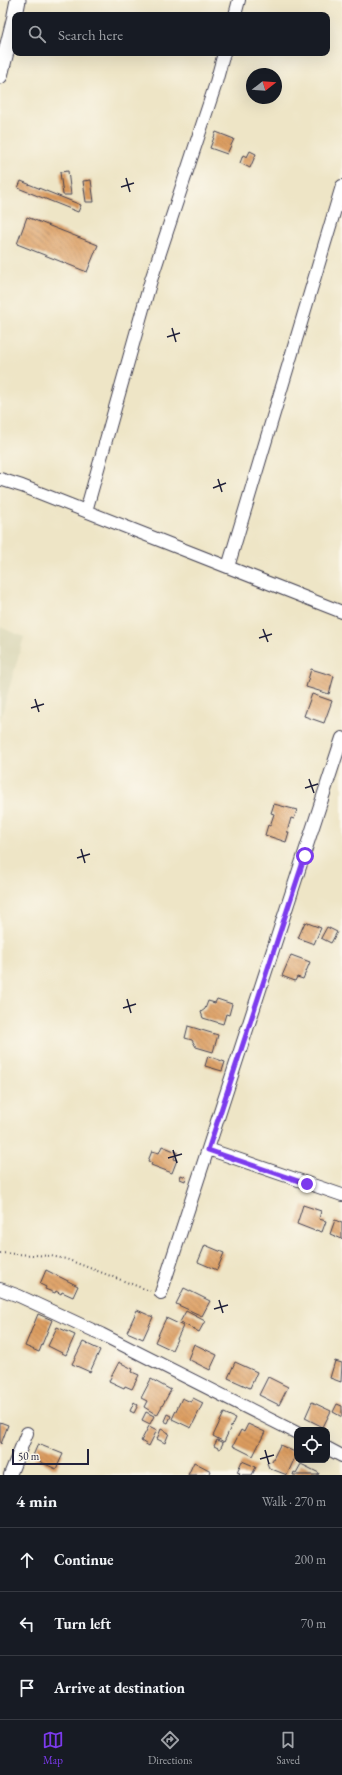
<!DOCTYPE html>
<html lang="en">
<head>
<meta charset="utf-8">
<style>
  :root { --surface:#171b24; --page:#242831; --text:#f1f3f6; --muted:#9ea1a6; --line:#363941; --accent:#7c3aed }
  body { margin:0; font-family:"EB Garamond",serif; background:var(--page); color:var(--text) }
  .controls { position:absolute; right:12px; bottom:12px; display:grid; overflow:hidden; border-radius:8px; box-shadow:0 4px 16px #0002 }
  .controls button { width:36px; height:36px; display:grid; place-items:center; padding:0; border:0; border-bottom:1px solid var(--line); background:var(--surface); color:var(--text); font:20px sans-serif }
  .compass { position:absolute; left:246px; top:68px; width:36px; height:36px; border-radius:50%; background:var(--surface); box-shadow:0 4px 16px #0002; rotate:73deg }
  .scale { position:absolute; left:12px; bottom:10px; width:77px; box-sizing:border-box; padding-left:4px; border:2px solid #22223b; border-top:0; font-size:11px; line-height:14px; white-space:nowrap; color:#22223b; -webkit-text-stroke:3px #fbf7ec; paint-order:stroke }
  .stop { position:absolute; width:12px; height:12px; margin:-9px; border:3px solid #7c3aed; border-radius:50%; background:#fff }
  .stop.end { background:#7c3aed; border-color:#fff; box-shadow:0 1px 4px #0008 }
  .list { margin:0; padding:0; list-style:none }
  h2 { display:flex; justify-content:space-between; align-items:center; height:52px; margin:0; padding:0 16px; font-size:17px }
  h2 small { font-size:13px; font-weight:400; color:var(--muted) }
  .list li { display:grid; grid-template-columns:26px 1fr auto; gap:12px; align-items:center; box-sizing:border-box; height:64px; padding:0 16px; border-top:1px solid var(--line) }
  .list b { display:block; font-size:15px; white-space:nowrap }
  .list em { font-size:13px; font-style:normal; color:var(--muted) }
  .icon { flex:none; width:22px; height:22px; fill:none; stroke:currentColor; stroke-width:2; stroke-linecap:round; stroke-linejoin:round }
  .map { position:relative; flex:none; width:342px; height:1475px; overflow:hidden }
  .search { position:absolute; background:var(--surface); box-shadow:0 4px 16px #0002; left:12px; right:12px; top:12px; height:44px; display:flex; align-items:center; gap:10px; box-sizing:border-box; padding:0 14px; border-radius:8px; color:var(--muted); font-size:15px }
  .sheet { height:244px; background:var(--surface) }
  nav { display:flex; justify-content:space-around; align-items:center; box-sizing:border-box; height:56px; border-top:1px solid var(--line); background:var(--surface); font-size:11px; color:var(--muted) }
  nav a { display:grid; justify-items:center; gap:2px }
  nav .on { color:var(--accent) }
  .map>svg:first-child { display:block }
  .built { fill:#dcd8b8 }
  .building { fill:url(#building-back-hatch) }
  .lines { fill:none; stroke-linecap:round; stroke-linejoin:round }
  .minor-casing { stroke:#413f50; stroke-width:14 }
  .major-casing { stroke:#413f50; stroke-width:17 }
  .path { stroke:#413f50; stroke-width:2; stroke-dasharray:1 3; stroke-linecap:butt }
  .minor { stroke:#fff; stroke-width:12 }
  .major { stroke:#fff; stroke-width:15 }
  .route { stroke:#7c3aed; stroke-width:5 }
  .ticks { fill:none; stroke:#22223b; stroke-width:1.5 }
</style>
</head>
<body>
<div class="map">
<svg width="342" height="1475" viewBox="0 0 342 1475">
  <defs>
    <pattern id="building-back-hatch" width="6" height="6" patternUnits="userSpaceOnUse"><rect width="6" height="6" fill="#dc9c5f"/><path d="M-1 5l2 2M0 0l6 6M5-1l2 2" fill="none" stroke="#b27f50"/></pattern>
  </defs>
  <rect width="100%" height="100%" fill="#fbf7ec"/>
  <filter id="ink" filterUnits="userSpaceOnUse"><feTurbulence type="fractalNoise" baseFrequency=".025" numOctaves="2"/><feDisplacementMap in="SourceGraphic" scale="8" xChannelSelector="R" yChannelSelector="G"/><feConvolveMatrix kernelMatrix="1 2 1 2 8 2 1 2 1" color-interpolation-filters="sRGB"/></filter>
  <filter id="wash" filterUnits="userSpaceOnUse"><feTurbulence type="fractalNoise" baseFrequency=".012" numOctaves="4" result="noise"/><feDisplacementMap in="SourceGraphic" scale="16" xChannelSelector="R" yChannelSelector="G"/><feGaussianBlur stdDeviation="0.9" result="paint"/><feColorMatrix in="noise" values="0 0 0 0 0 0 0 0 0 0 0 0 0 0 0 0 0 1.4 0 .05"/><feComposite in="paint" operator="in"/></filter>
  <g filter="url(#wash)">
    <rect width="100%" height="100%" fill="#eee5c6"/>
    <path class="built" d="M0,627L24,637L0,720Z"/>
    <g id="blocks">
      <path class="building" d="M216,132L234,139L227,154L210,148Z
        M250,151L256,154L250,168L240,163L243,155L247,157Z
        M68,171L71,195H63L60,172Z
        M91,180L94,202H86L83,181Z
        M21,181L81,205L78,212L18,188Z
        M27,217L98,245L87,272L17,244Z
        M311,669L334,676L329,694L306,687Z
        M312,694L332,701L324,723L304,716Z
        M274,804L297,810L294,819L291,818L287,832H289L286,842L265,835L268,825L270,826L274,814L271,813Z
        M305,922L321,928L314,944L298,938Z
        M327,927L337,932L331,943L321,938Z
        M291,955L310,962L303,979L297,977L295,981L282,976Z
        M217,999L232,1004L229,1015L226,1014L223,1024L203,1018L201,1012L205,1009L208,1001L215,1003Z
        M188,1026L218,1035L213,1052L196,1047L192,1040L185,1038Z
        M208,1056L225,1062L222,1071L205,1066Z
        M162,1146L177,1152L174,1159L177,1160L172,1173L151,1165L152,1163L148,1161L152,1151L159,1153Z
        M181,1175L186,1177L185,1181L180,1179Z
        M303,1205L321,1211L319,1219L326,1221L322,1232L316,1230L315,1231L297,1224Z
        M335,1220L342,1223V1239L330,1234Z
        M205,1245L224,1253L217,1270L198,1262Z
        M46,1270L78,1286L73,1297L62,1292L61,1294L56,1291L55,1293L45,1289L46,1287L40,1284Z
        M184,1288L210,1301L202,1316L176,1304Z
        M137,1310L153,1317L143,1339L127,1332Z
        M186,1311L205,1321L199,1332L180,1322Z
        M38,1314L52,1320L39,1352L25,1346Z
        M166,1318L183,1326L172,1350L155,1342Z
        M57,1327L75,1335L66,1355L48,1346Z
        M83,1342L100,1350L90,1372L72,1364Z
        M194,1344L217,1355L210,1370L188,1359Z
        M335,1361L342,1363L341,1382L330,1378Z
        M119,1362L133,1369L132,1372L139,1375L132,1389L125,1386L124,1388L109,1381Z
        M235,1362L257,1372L250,1388L228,1378Z
        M268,1377L288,1387L279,1405L259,1395Z
        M151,1379L171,1390L157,1415L144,1407L147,1401L141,1398Z
        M182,1398L191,1402L193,1398L203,1403L191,1428L172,1419Z
        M134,1402L138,1405L134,1413L130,1411Z
        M312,1402L331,1411L323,1427L305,1418Z
        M337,1404L342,1406V1417L333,1412Z
        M146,1412L154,1416L150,1424L142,1420Z
        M224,1413L235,1418L224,1442L213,1436Z
        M167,1414L171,1416L168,1423L164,1421Z
        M0,1422L8,1425L1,1444L0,1443Z
        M248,1424L265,1432L253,1456L233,1446L241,1430L244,1432Z
        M149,1426L157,1430L149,1446L141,1441Z
        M161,1429L169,1433L165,1443L157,1439Z
        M217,1440L223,1443L220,1449L214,1446Z
        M38,1444L63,1454L56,1469L32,1458Z
        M280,1445L297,1453L287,1475L269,1468L267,1463L272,1461Z
        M242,1461L256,1467L252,1475H238L240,1473L237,1472Z
        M194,1462L211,1471L209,1475H188Z
        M301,1464L319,1473L318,1475H293L294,1472L296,1473Z"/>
    </g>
  </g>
  <g filter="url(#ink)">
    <use href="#blocks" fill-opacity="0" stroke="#413f50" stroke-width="1"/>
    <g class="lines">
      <g class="minor-casing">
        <path id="minor" d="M235,15L239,0
          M0,479L22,486L342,612
          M86,511L151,280L215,86L224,53
          M228,567L342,186
          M208,1149L342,1195
          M0,1289L19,1296L101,1334L297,1433
          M161,1293L342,738
          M327,1448L342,1456
          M10,1475L27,1433"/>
      </g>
      <g class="major-casing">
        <path id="major" d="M15,15L18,0
          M0,76L15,16"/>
      </g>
      <path class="path" d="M0,1253L51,1256L66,1259L150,1291"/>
      <use href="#minor" class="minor"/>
      <use href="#major" class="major"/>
    </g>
  </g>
  <g class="lines" filter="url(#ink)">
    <path class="route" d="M305,856L208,1150L307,1184"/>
  </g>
  <path class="ticks" d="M126,178L130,192M121,187L134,183M172,328L176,342M167,337L180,333M218,479L222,492M213,488L226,483M263,629L268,642M259,638L272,634M35,699L39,712M31,708L44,704M309,779L314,793M305,788L318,784M81,849L85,863M77,858L90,854M127,999L131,1013M123,1008L136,1004M173,1150L177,1163M168,1158L182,1154M219,1300L223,1313M214,1309L228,1305M265,1450L269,1464M260,1459L274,1455"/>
</svg>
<div class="controls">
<button><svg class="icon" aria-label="locate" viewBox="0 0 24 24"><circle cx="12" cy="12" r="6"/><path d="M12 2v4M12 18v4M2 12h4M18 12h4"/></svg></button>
</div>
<svg class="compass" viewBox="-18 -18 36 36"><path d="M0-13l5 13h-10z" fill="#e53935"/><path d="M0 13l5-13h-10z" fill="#9ea1a6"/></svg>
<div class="scale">50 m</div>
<div class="stop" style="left:305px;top:856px"></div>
<div class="stop end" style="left:307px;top:1184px"></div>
<div class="search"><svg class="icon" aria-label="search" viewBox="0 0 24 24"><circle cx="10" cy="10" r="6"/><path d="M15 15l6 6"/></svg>Search here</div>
</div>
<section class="sheet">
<h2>4 min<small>Walk · 270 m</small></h2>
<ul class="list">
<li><svg class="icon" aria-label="ahead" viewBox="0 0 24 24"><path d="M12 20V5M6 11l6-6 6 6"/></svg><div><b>Continue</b></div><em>200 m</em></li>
<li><svg class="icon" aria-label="left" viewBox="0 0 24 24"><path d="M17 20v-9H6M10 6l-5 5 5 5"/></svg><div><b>Turn left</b></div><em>70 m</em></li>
<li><svg class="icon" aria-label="arrive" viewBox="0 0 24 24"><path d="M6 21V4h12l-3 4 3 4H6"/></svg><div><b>Arrive at destination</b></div></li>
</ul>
</section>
<nav>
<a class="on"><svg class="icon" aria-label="map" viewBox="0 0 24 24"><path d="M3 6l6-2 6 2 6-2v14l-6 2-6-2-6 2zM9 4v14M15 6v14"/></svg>Map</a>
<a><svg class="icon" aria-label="directions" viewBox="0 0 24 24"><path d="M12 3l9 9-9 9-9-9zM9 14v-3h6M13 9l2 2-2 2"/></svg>Directions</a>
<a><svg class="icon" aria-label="saved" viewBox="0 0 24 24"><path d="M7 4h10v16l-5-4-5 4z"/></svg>Saved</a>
</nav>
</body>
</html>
